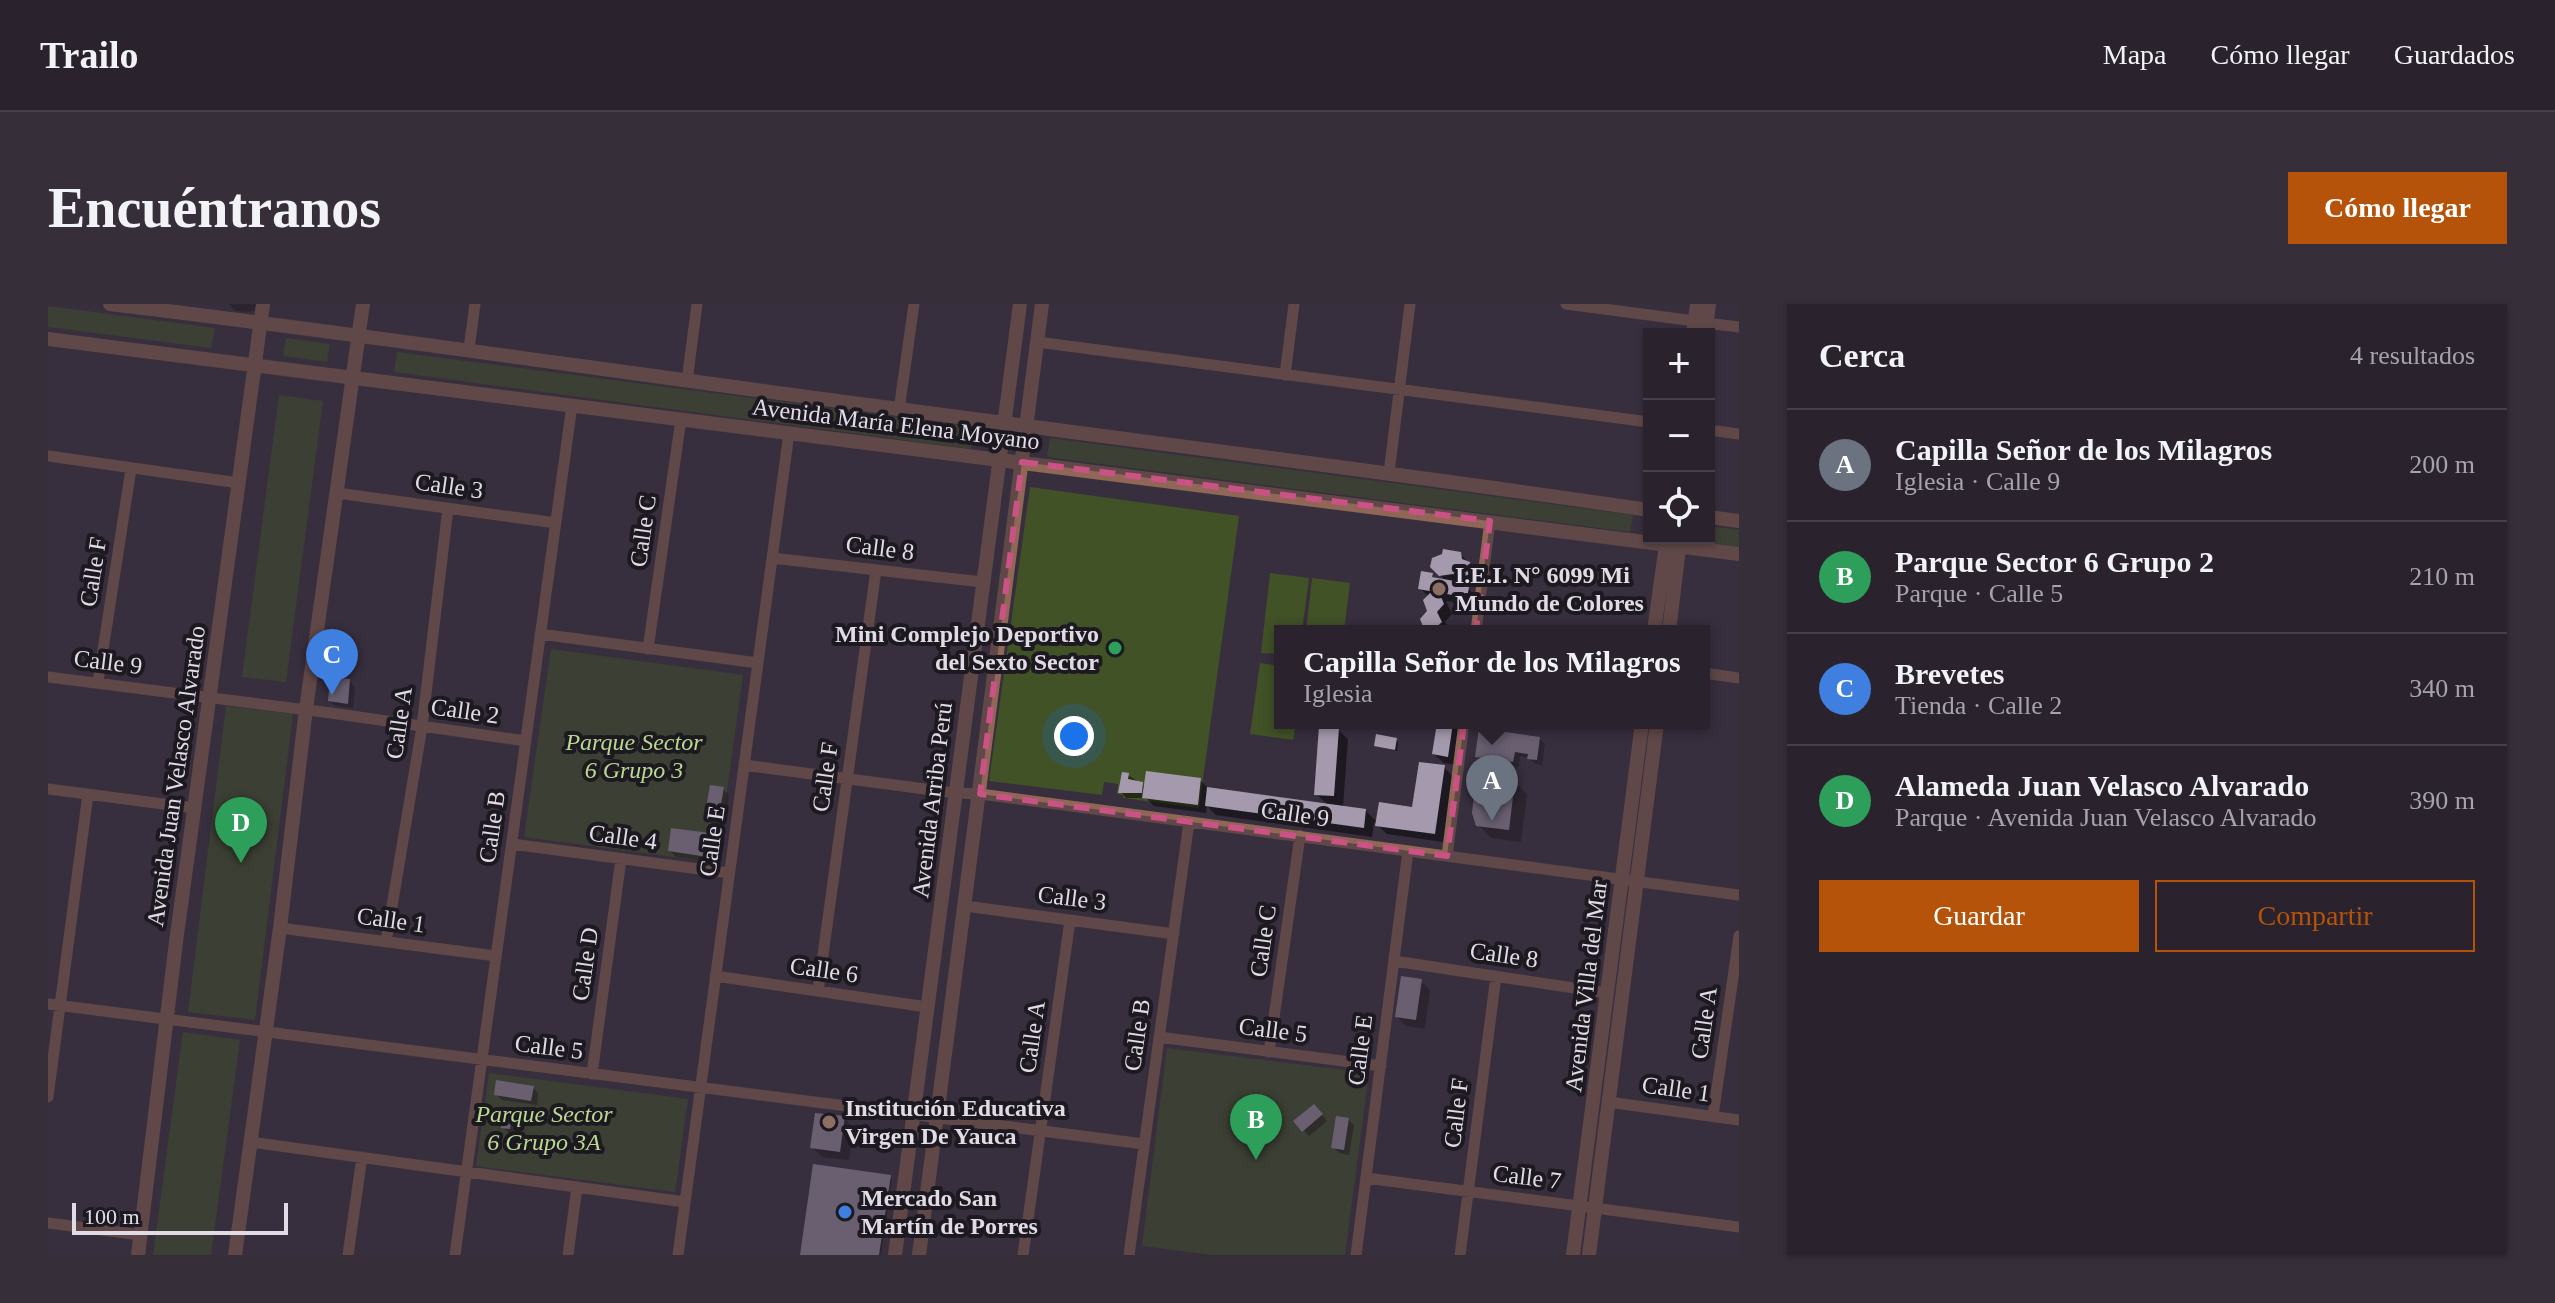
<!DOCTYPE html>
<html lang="es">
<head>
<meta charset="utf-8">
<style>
  :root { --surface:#2a232e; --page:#362f3a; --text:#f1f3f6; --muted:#a5a4aa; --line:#46404a; --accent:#b45309 }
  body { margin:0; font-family:Georgia,serif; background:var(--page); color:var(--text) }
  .controls { position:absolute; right:24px; top:24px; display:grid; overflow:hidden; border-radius:0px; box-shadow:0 2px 6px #0004 }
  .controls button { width:72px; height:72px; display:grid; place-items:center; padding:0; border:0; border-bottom:2px solid var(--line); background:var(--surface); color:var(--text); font:40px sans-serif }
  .scale { position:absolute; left:24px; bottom:20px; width:216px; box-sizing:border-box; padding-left:8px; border:4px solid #e1dbe6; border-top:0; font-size:22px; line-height:28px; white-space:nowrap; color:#e1dbe6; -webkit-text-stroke:6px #1d1920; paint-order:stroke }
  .you { position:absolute; left:1026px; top:432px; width:28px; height:28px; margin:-20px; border:6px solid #fff; border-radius:50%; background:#1a73e8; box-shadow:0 0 0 12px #1a73e833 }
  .badge { display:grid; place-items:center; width:52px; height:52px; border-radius:50%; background:var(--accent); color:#fff; font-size:26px; font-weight:700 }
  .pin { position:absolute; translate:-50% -66px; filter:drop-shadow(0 2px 4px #0008) }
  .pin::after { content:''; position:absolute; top:42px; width:28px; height:24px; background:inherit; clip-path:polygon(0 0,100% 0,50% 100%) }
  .popup { position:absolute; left:1226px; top:321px; width:436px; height:104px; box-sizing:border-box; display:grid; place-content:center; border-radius:0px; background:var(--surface); filter:drop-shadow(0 2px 6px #0005); font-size:26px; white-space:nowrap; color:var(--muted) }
  .popup b { font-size:30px; color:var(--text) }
  .popup::after { content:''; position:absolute; left:50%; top:100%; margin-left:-16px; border:16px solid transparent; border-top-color:var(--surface) }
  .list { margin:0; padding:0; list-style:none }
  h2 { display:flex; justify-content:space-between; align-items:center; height:104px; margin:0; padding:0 32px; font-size:34px }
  h2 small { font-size:26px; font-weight:400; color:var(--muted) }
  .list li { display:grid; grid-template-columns:52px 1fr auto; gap:24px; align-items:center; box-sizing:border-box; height:112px; padding:0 32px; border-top:2px solid var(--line) }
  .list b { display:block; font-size:30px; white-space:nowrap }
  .list p { margin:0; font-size:26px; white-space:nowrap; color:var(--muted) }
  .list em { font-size:26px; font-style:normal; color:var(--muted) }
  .actions { display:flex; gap:16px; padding:24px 32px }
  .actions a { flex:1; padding:18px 0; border:2px solid var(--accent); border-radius:0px; text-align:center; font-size:28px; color:var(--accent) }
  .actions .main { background:var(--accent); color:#fff }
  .icon { flex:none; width:44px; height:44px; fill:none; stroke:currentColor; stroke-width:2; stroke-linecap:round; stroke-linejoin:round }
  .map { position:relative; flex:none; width:1691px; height:951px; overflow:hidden; border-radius:0px }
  header { display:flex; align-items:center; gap:48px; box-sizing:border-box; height:112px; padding:0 40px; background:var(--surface); border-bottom:2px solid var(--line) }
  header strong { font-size:38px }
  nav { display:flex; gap:44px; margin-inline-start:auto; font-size:28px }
  .intro { display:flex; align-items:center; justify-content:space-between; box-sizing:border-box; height:192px; padding:0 48px }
  h1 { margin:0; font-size:56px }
  .button { padding:20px 36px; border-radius:0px; background:var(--accent); color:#fff; font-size:28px; font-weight:700 }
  main { display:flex; gap:48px; padding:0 48px }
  aside { flex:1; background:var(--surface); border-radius:0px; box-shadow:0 2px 6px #0004 }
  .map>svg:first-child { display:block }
  .green { fill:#415227 }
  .shadow { fill:#0007 }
  .building { fill:#a59aad }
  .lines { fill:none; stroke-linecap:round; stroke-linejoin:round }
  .minor { stroke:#906656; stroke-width:11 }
  .tertiary { stroke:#906656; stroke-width:14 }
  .marked { fill:none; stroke:#cb5285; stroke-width:6; stroke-dasharray:16 10; stroke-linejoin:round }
  .education-dot { fill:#8d6e63; stroke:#1d1920; stroke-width:3 }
  .leisure-dot { fill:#2e9e5b; stroke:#1d1920; stroke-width:3 }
  .shop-dot { fill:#3f7fe0; stroke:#1d1920; stroke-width:3 }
  .labels { text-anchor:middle; stroke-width:8; stroke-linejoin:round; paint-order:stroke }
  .street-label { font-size:24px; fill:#e1dbe6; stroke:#1d1920 }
  .poi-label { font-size:24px; font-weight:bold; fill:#e1dbe6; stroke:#1d1920; text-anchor:start }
  .park-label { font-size:24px; font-style:italic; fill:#b9d890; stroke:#1d1920 }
</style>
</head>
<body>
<header>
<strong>Trailo</strong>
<nav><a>Mapa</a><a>Cómo llegar</a><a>Guardados</a></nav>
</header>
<div class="intro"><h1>Encuéntranos</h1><a class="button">Cómo llegar</a></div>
<main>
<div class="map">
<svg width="1691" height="951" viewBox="0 0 1691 951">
  <rect width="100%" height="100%" fill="#382f3e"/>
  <path class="green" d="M0,2L167,24L163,44L0,23Z
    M238,34L282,40L279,58L235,52Z
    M349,48L927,123L923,145L346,68Z
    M231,91L275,97L238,378L194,373Z
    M1002,134L1585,211L1582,228L999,153Z
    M982,183L1191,212L1151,504L1075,494V491L1069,490L1070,480L1056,478L1054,491L941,477Z
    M1661,222L1691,226V243L1658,239L1659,234H1661Z
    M1222,269L1261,274L1254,327H1232V350L1213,349Z
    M1264,274L1302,279L1296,327H1258Z
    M503,345L695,371L669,559L476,533Z
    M1212,359L1232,362V419H1248L1245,436L1202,430Z
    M178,402L245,410L207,716L140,708Z
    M135,728L192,736L163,951H105Z
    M1119,744L1321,769L1297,951H1164L1094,942Z
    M441,769L640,795L627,888L428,862Z"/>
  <path class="shadow" d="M181,0H208V6L201,8L187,7Z
    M1412,250L1431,269L1429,280L1422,283L1416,279L1408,281L1420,284L1429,294L1426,301L1398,297L1404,310L1397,318L1402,327H1381L1378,324L1382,308L1381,293L1372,284L1374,270L1399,278L1384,263Z
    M302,377L307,383L305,404L288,402L282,397Z
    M1276,419H1294V421L1277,420Z
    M1391,419H1415L1409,461L1396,459L1386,450Z
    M1290,426L1300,435L1295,503L1317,506L1330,519L1366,505L1396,463L1405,473L1395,538L1339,530L1326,518L1324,533L1168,511L1159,502L1158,509L1106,502L1098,494H1078L1073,488L1080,471L1098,483L1152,476L1161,485L1280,501L1268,490Z
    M1491,434L1497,440L1494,461L1487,460L1481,454L1472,452L1471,463L1435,458L1429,452Z
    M1348,436L1350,438L1349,447L1328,442Z
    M1458,470L1479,490L1473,538L1443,534L1430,521Z
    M675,485L681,491L676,522L664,520L658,514Z
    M669,532L675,538L672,559L628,553L622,547Z
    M1373,677L1382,686L1377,725L1358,722L1349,713Z
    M485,783L490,789L489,801L454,796L448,790Z
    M1272,808L1279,817L1261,832L1248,818Z
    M463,811L469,817L467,830L461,829L455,823Z
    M796,814L805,823L801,856L774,853L765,844Z
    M1300,815L1306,821L1301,851L1291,849L1285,843Z
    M842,873L844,875L833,951H754Z"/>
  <path class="building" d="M1395,245L1413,248L1414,255L1422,258L1420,271L1411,275L1405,270L1391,272L1382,263L1384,254L1394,250Z
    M1373,267L1385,269L1384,273L1412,278L1411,281L1421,283L1420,289H1417L1416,293L1370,285Z
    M1382,289L1392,290L1396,300L1389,308L1394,318L1384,327L1376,325L1372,315L1379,307L1375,296Z
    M282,373L302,375L300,400L280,397Z
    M1389,419H1405L1400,453L1384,450Z
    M1271,422L1291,424L1286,492L1266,491Z
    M1431,424L1492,433L1489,456L1479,455L1480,450L1467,448L1465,458L1427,453Z
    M1328,430L1349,434L1347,446L1326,442Z
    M1371,458L1397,461L1387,530L1327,522L1331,498L1364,503Z
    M1098,467L1153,474L1150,501L1094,494Z
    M1440,467L1459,468L1463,476H1467L1461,526L1428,522L1424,509L1428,472L1436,473Z
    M1074,468L1081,469L1080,475L1095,478L1094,489H1070Z
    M662,481L676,483L670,517L656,515Z
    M1159,483L1318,505L1316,524L1157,502Z
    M623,524L670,530L667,554L620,547Z
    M1353,672L1374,675L1368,716L1347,713Z
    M448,776L486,782L483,797L446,791Z
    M1266,800L1275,810L1254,828L1245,817Z
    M455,808L464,810L462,825L453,824Z
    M767,809L797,812L792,848L762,844Z
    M1288,812L1301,814L1296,846L1283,844Z
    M765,860L843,871L831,951H752Z"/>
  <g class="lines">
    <path class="minor" d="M1518,0L1647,17
      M1658,19L1691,23
      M989,38L1601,118
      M421,45L427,0
      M1237,71L1246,0
      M639,77L649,0
      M851,106L866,0
      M1661,126L1691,130
      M0,152L191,179
      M1341,169L1362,0
      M289,189L508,219
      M724,254L934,278
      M1428,327L1442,217
      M492,330L710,359
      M600,345L633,115
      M1656,369L1691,374
      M0,373L283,409L478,437
      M50,378L83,165
      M696,461L907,489L932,490L1691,591
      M0,485L146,504
      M464,540L681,569
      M1399,552L1416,419
      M917,602L1126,630
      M232,624L448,652
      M338,638L374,423L400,204
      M1346,657L1559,689
      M667,672L879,703
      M770,687L828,266
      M0,700L1096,840
      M1111,733L1333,762
      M1221,748L1252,532
      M544,770L573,555
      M0,793L40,490
      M1560,798L1691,816
      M1665,812L1691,632
      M202,838L637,898
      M1318,874L1691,923
      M0,919L93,931
      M300,951L314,853
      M407,951L524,101
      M520,951L529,883
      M630,951L741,129
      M975,951L1022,616
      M1081,951L1141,518
      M1308,951L1360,547
      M1412,951L1448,672"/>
    <path class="tertiary" d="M62,0C323,31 582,70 843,104C1096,138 1349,169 1601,206
      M1645,30L1649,0
      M1657,30L1661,0
      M0,35L1691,250
      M1661,213L1691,217
      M1606,327L1619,234
      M1621,327L1632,236
      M90,951L128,638L215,0
      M187,951L232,624L258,405L315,0
      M847,951L972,0
      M871,951L994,0
      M1525,951L1594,419
      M1541,951L1609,419"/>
  </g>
  <path d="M0 0H1691V951H0ZM974,158L1442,217L1399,552L932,490Z" fill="#382f3e" fill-opacity=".55" fill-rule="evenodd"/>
  <path class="marked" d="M974,158L1442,217L1399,552L932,490Z"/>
  <g class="education-dot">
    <circle cx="1391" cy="285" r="8"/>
    <circle cx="781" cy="818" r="8"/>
  </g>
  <circle class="leisure-dot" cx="1067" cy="344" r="8"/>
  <circle class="shop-dot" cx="797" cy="908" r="8"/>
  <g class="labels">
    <g class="street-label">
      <text transform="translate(848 120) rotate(7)" y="8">Avenida María Elena Moyano</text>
      <text transform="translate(401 182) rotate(8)" y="8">Calle 3</text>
      <text transform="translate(595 227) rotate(-82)" y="8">Calle C</text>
      <text transform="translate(832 244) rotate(7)" y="8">Calle 8</text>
      <text transform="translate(45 268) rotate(-81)" y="8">Calle F</text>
      <text transform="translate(60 358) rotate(7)" y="8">Calle 9</text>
      <text transform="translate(417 407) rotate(8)" y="8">Calle 2</text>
      <text transform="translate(351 419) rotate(-82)" y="8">Calle A</text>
      <text transform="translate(128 472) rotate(-82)" y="8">Avenida Juan Velasco Alvarado</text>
      <text transform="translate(777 473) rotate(-82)" y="8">Calle F</text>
      <text transform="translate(884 496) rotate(-83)" y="8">Avenida Arriba Perú</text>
      <text transform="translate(1247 510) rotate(8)" y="8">Calle 9</text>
      <text transform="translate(444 523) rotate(-82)" y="8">Calle B</text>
      <text transform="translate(575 533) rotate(8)" y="8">Calle 4</text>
      <text transform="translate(664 537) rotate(-82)" y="8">Calle E</text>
      <text transform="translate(1024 594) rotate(7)" y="8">Calle 3</text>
      <text transform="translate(343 616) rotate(8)" y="8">Calle 1</text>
      <text transform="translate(1215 637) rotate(-82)" y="8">Calle C</text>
      <text transform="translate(1456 651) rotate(8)" y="8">Calle 8</text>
      <text transform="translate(537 660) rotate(-82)" y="8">Calle D</text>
      <text transform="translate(776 666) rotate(8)" y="8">Calle 6</text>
      <text transform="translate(1538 682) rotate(-83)" y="8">Avenida Villa del Mar</text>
      <text transform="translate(1656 719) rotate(-82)" y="8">Calle A</text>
      <text transform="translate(1225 726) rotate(7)" y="8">Calle 5</text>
      <text transform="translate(1089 731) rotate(-82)" y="8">Calle B</text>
      <text transform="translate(984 733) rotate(-82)" y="8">Calle A</text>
      <text transform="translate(501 743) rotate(7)" y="8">Calle 5</text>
      <text transform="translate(1312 746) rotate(-83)" y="8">Calle E</text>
      <text transform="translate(1628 785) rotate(8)" y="8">Calle 1</text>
      <text transform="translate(1408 809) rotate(-83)" y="8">Calle F</text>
      <text transform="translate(1479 873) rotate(7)" y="8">Calle 7</text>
    </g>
    <g class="poi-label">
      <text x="1407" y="279">I.E.I. N° 6099 Mi<tspan x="1407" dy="28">Mundo de Colores</tspan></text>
      <text x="1051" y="338" text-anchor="end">Mini Complejo Deportivo<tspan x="1051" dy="28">del Sexto Sector</tspan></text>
      <text x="797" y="812">Institución Educativa<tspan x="797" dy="28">Virgen De Yauca</tspan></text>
      <text x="813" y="902">Mercado San<tspan x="813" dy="28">Martín de Porres</tspan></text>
    </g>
    <g class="park-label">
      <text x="586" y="446">Parque Sector<tspan x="586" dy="28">6 Grupo 3</tspan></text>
      <text x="496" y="818">Parque Sector<tspan x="496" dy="28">6 Grupo 3A</tspan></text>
    </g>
  </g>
</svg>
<div class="controls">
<button>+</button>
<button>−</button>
<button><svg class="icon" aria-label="locate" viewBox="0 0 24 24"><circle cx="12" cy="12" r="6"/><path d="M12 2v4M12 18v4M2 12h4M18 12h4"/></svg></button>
</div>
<div class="scale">100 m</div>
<div class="you"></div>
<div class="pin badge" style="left:1444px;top:517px;background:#6b7280">A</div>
<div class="popup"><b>Capilla Señor de los Milagros</b>Iglesia</div>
<div class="pin badge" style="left:1208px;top:856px;background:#2e9e5b">B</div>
<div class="pin badge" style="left:284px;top:391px;background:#3f7fe0">C</div>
<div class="pin badge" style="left:193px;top:559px;background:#2e9e5b">D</div>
</div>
<aside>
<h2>Cerca<small>4 resultados</small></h2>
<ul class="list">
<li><span class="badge" style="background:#6b7280">A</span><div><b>Capilla Señor de los Milagros</b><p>Iglesia · Calle 9</p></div><em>200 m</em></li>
<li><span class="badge" style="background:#2e9e5b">B</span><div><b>Parque Sector 6 Grupo 2</b><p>Parque · Calle 5</p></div><em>210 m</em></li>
<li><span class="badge" style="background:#3f7fe0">C</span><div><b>Brevetes</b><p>Tienda · Calle 2</p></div><em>340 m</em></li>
<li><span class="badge" style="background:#2e9e5b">D</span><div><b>Alameda Juan Velasco Alvarado</b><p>Parque · Avenida Juan Velasco Alvarado</p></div><em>390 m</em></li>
</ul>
<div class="actions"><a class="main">Guardar</a><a>Compartir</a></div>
</aside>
</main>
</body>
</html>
